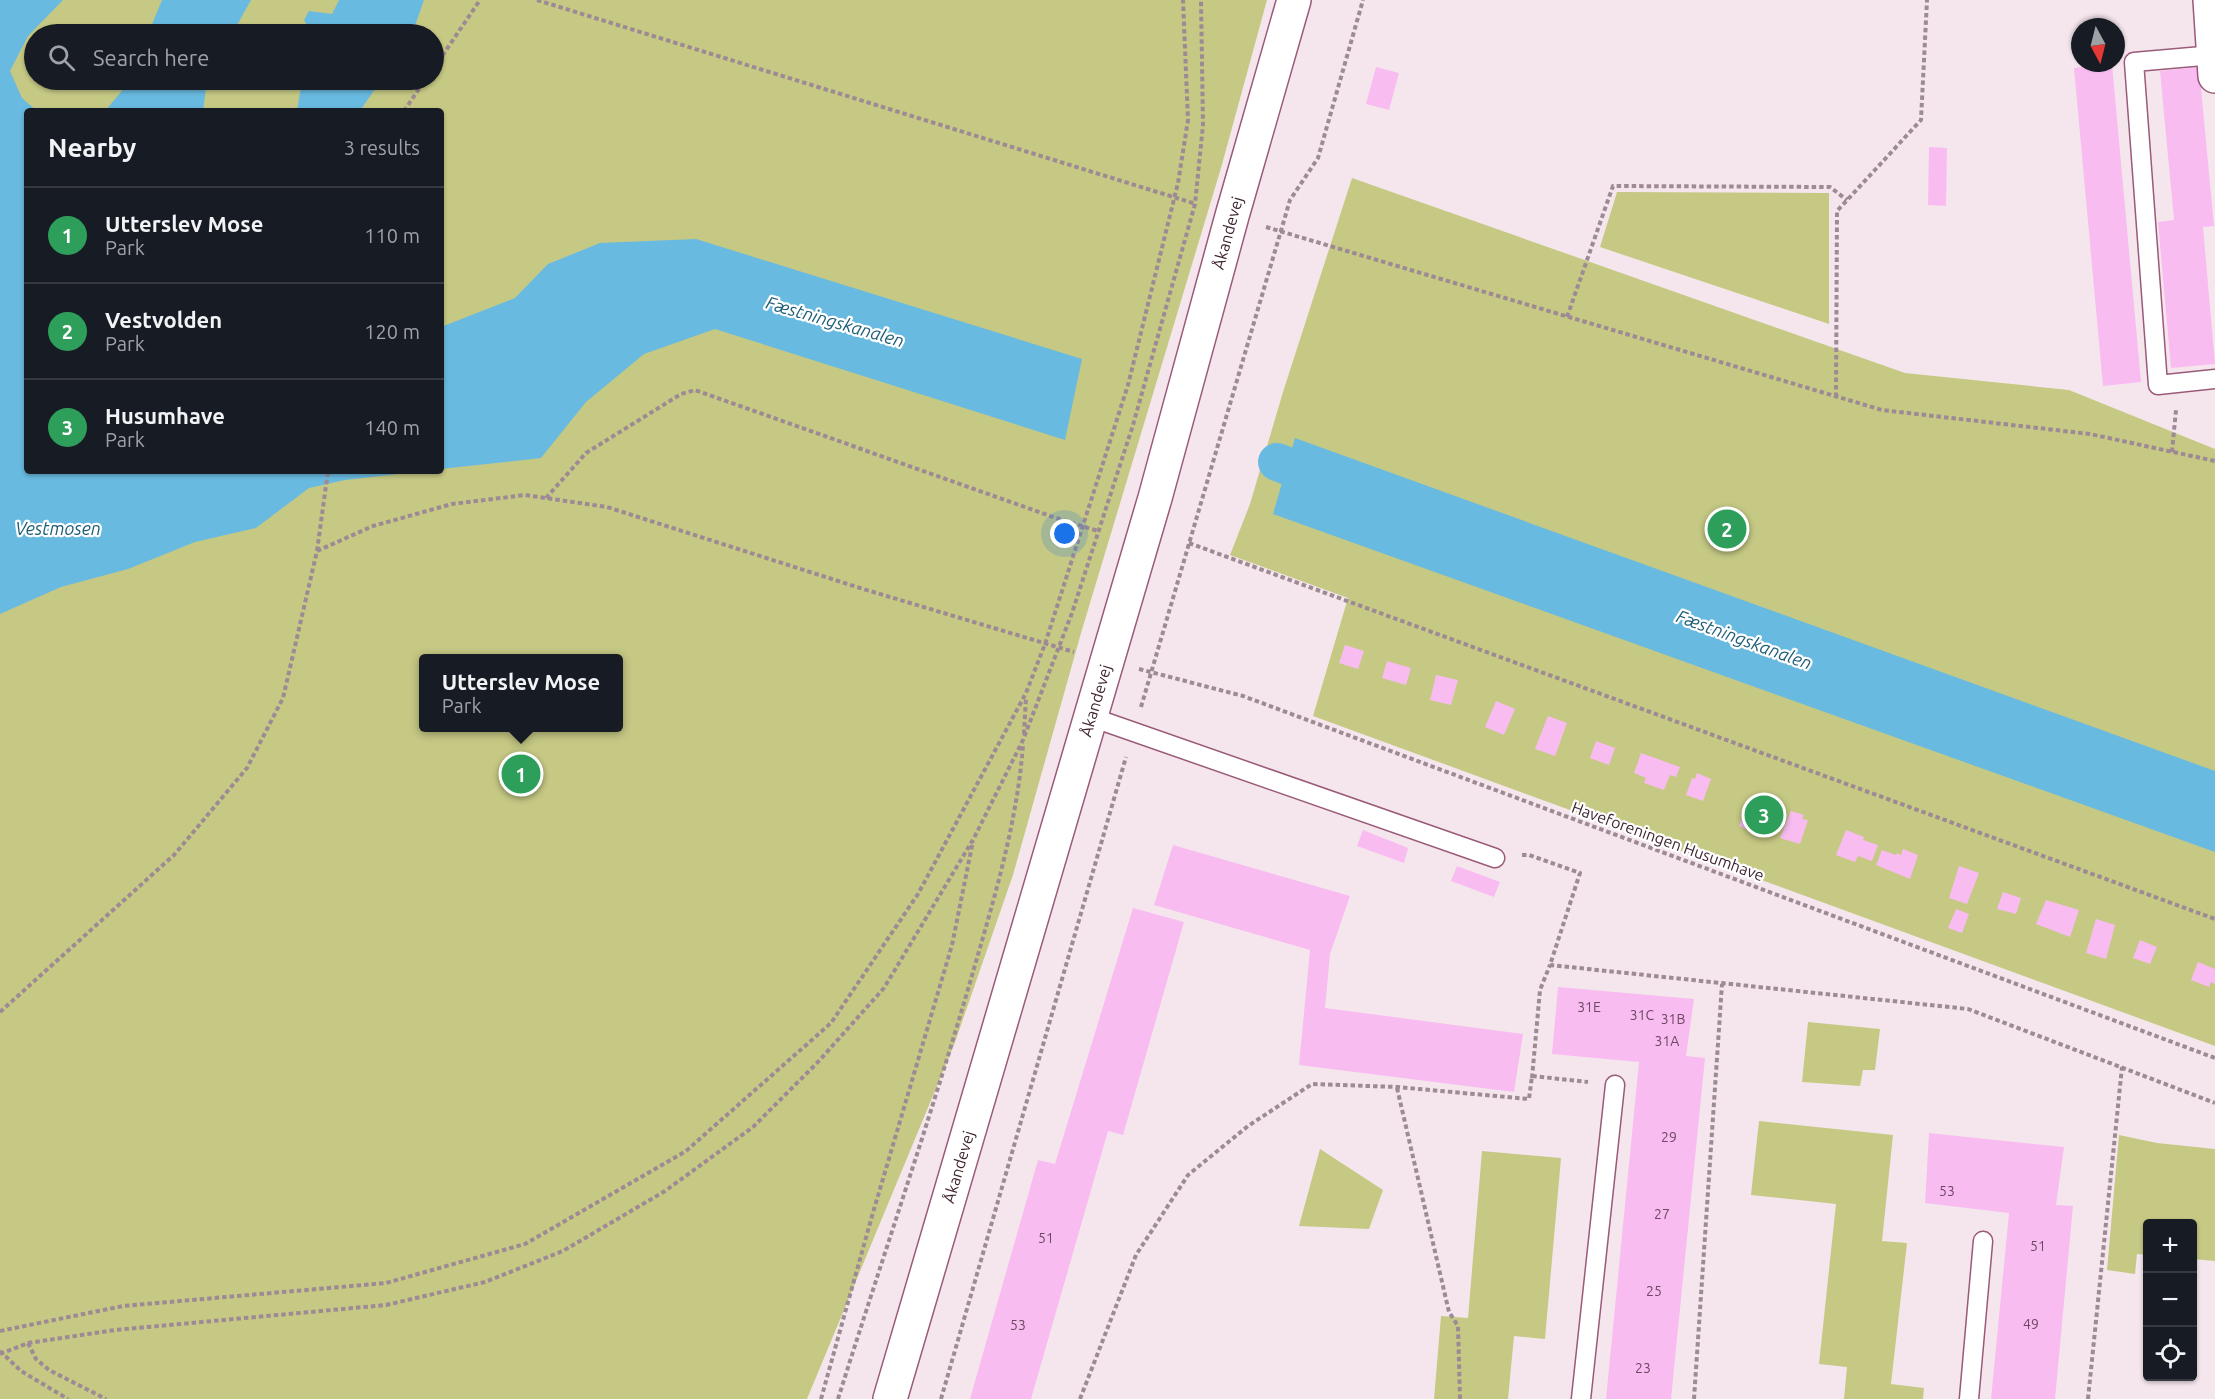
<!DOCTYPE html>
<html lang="en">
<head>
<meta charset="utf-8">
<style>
  :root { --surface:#171b24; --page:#242831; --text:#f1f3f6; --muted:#9ea1a6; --line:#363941; --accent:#34725e }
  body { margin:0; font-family:Ubuntu,sans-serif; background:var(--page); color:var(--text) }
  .controls { position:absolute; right:18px; bottom:18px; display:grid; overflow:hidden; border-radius:6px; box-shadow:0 2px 4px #0004 }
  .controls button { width:54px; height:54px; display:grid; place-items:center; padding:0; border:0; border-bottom:2px solid var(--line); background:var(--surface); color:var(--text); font:30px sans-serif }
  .compass { position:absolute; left:2071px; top:18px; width:54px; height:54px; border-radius:50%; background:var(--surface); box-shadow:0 2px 4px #0004; rotate:173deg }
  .you { position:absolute; left:1065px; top:534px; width:21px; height:21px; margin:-15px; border:4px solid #fff; border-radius:50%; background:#1a73e8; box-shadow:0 0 0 9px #1a73e833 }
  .badge { display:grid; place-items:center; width:39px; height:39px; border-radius:50%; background:var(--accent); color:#fff; font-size:20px; font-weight:700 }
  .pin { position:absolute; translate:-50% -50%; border:3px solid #fff; box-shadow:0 2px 6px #0006 }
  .popup { position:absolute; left:419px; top:654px; width:204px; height:78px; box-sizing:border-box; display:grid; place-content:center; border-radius:6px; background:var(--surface); filter:drop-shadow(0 2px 4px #0005); font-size:20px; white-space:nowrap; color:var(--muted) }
  .popup b { font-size:22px; color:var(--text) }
  .popup::after { content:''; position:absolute; left:50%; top:100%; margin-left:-12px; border:12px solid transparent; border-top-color:var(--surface) }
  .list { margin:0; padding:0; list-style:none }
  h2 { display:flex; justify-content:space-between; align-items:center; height:78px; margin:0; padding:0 24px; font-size:26px }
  h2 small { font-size:20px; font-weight:400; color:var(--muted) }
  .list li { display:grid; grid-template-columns:39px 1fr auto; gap:18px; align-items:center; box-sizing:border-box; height:96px; padding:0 24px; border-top:2px solid var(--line) }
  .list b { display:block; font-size:22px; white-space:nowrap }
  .list p { margin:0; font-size:20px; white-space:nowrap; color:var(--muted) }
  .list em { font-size:20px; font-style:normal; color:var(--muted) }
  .icon { flex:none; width:33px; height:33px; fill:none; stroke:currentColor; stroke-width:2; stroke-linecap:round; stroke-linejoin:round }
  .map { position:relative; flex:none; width:2215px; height:1399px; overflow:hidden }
  .search { position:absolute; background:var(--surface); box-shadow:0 2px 4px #0004; left:24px; top:24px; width:420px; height:66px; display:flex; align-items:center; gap:15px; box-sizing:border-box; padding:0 21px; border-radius:33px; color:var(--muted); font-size:22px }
  .panel { position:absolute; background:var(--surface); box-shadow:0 2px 4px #0004; left:24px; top:108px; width:420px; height:366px; border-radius:6px }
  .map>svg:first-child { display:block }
  .green { fill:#c6c984; fill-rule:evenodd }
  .water { fill:#69bae0 }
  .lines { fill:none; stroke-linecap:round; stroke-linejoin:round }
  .canal { stroke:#69bae0; stroke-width:38 }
  .building { fill:#f8bcf1 }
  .service-casing { stroke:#9a5a79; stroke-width:21 }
  .minor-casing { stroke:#9a5a79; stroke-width:36 }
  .tertiary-casing { stroke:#9a5a79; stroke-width:36 }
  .path { stroke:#9e8a94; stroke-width:4; stroke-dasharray:4.5 3; stroke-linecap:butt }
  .service { stroke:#fff; stroke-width:18 }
  .minor { stroke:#fff; stroke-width:33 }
  .tertiary { stroke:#fff; stroke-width:33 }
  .labels { text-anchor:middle; stroke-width:4.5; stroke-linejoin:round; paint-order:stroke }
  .number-label { font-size:14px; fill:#6c4960 }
  .street-label { font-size:16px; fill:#3e2330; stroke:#fff }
  .water-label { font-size:18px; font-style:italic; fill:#1e5d78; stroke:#fff }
</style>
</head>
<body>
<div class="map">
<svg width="2215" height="1399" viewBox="0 0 2215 1399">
  <rect width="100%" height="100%" fill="#f5e6ed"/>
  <path class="green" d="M0,0H1267L1221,168L1081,633L1013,875L954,1045L807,1399H0ZM34,34H434V80H34ZM27,111H441V471H27ZM424,658H618V728H424Z
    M1352,178L1905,373L2069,390L2215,449V1046L1313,716L1348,598L1230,555L1250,504L1283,392Z
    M1617,192L1829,193V324L1600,247Z
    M1808,1022L1880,1029L1875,1070H1863L1860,1086L1802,1082Z
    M1759,1121L1893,1135L1882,1241L1907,1243L1891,1384L1924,1388L1923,1399H1844L1847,1367L1819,1364L1836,1204L1751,1195Z
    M2119,1135L2157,1143L2215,1149V1261L2193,1259L2192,1224H2148L2147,1255L2137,1254L2135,1274L2107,1270Z
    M1320,1149L1383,1190L1369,1229L1299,1226Z
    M1482,1151L1561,1158L1545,1339L1514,1336L1508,1399H1434L1441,1316L1468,1318Z"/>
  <path class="water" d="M0,0H63L28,36L10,71L22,98L37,111H27V471H425L345,480L309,488L256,528L195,542L128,569L61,587L0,614Z
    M162,0H251L232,34H148Z
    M339,0H424L412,34H313L304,20L309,11L332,14Z
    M131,80H207L203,111H105Z
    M302,80H381L360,111H297Z
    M696,239L1082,359L1065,440L715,329L644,354L586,402L541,458L441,469V327L515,298L548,264L600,243Z
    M1295,438L2215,771V852L1273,514Z"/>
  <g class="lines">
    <path class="canal" d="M1277,462L1334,484"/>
  </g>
  <path class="building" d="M2112,64L2141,382L2103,386L2074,68Z
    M1376,67L1399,73L1389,110L1366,104Z
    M2199,67L2214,226L2203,227L2215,364L2171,368L2158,222L2174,220L2160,71Z
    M1929,147L1947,148L1946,206L1928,205Z
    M1345,645L1364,651L1358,669L1339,663Z
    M1387,661L1411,668L1406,685L1382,678Z
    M1436,675L1458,680L1451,705L1430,700Z
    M1496,701L1515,709L1504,735L1485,727Z
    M1548,716L1567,723L1555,756L1535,749Z
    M1596,741L1615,748L1609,765L1590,758Z
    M1641,753L1680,767L1676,777L1670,775L1664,790L1644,783L1646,778L1634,773Z
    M1697,773L1711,779L1703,801L1686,795L1692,778L1695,779Z
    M1750,797L1767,804L1769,798L1782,803L1774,822L1762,817L1756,833L1739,826Z
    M1791,811L1804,815L1802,819L1808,820L1800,844L1780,838Z
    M1363,830L1408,848L1404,863L1357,846Z
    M1846,830L1864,837L1863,840L1878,845L1872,861L1858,856L1855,862L1836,855Z
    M1173,845L1350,896L1330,954L1325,1008L1523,1034L1514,1092L1299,1065L1310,950L1154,905Z
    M1903,849L1918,855L1910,879L1876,865L1882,850L1896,855L1897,853L1901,855Z
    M1457,866L1500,882L1494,897L1451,881Z
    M1959,866L1979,873L1967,904L1949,898Z
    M2003,892L2021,898L2016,914L1997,909Z
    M2046,900L2079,910L2070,937L2036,924Z
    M1133,908L1184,922L1123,1135L1108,1131L1031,1399H970L1038,1160L1055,1164Z
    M1956,909L1969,914L1962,933L1948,928Z
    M2096,919L2115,925L2106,959L2086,953Z
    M2140,940L2157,947L2150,964L2133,958Z
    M2198,962L2215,969V984L2211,982L2209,987L2191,980Z
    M1558,987L1694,999L1686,1056L1705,1058L1671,1399H1606L1639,1062L1552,1054Z
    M1929,1133L2064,1147L2056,1205L2073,1206L2055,1399H1991L2009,1213L1925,1203Z"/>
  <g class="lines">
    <g class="service-casing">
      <path id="service" d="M2214,55L2134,62L2158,385L2215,379
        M1091,717L1495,858
        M1581,1399L1615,1085
        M1969,1399L1983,1241"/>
    </g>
    <g class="minor-casing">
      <path id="minor" d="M2210,0L2215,76"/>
    </g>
    <g class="tertiary-casing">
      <g id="tertiary">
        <path id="s1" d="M890,1399L1155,498L1232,216L1294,0"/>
      </g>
    </g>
    <path class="path" d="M537,0L1196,204
      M434,68L480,0
      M404,111L425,80
      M1266,227L1882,410L2090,434L2215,461
      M1567,317L1613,186L1830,187L1847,200
      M1836,397L1837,211L1921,120L1927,0
      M2172,452L2176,410
      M546,498L586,453L681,394L695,390L1050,516L1098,531
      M1189,543L2215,919
      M317,551L373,526L452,504L525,495L607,507L860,588L1074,652
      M1139,669L1243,696L2215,1058
      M1141,707L1290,200L1318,158L1363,0
      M1024,734L1026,697
      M1522,855H1529L1580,873L1550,965L1968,1009L2215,1103
      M0,1012L174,855L247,768L283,698L317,551L328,471
      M1532,1078L1540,990L1550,965
      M1397,1088L1449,1312L1458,1326L1460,1399
      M0,1331L123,1306L386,1283L525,1244L686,1151L831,1023L918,894L1026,693L1045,644L1128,385L1178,183L1188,120L1183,0
      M28,1343L36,1359L49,1370L106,1399
      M0,1351L21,1371L68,1399
      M0,1354L28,1343L115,1330L386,1305L485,1282L563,1251L665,1191L753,1127L818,1062L884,988L974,838L1023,740L1072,613L1133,425L1195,204L1203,125L1201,0
      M821,1399L872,1216L952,945L973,841
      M838,1399C882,1259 930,1120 971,979C993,902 1017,825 1023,745
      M941,1399L1126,757
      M1080,1399L1136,1255L1188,1175L1248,1126L1312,1084L1397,1087L1529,1099L1532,1076L1588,1082
      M1694,1399L1722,984
      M2088,1399L2122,1067"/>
    <use href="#service" class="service"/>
    <use href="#minor" class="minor"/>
    <use href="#tertiary" class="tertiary"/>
  </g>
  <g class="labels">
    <g class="number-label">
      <text x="1589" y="1012">31E</text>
      <text x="1642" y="1020">31C</text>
      <text x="1673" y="1024">31B</text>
      <text x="1667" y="1046">31A</text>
      <text x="1669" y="1142">29</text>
      <text x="1947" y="1196">53</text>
      <text x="1662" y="1219">27</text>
      <text x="1046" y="1243">51</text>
      <text x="2038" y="1251">51</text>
      <text x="1654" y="1296">25</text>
      <text x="2031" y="1329">49</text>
      <text x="1018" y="1330">53</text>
      <text x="1643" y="1373">23</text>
    </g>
    <g class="street-label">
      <text dy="6" stroke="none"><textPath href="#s1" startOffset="1214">Åkandevej</textPath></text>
      <text dy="6" stroke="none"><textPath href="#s1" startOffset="728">Åkandevej</textPath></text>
      <text transform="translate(1668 841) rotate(20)" y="6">Haveforeningen Husumhave</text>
      <text dy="6" stroke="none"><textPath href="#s1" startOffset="242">Åkandevej</textPath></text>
    </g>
    <g class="water-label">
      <text transform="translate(835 322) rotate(16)" y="6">Fæstningskanalen</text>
      <text x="58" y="535">Vestmosen</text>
      <text transform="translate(1744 640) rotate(20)" y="6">Fæstningskanalen</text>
    </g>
  </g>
</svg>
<div class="controls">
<button>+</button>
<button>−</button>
<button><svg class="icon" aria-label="locate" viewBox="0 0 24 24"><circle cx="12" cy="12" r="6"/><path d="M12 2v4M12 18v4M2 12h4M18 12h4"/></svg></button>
</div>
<svg class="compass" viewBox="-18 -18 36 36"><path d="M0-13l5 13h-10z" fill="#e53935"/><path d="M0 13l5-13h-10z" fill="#9ea1a6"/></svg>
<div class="you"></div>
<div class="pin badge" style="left:521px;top:774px;background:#2e9e5b">1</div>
<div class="popup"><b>Utterslev Mose</b>Park</div>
<div class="pin badge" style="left:1727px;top:529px;background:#2e9e5b">2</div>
<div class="pin badge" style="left:1764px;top:815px;background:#2e9e5b">3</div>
<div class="search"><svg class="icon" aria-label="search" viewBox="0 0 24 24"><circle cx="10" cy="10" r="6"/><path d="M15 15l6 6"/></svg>Search here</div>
<section class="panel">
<h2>Nearby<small>3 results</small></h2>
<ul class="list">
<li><span class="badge" style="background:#2e9e5b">1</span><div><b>Utterslev Mose</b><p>Park</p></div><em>110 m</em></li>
<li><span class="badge" style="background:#2e9e5b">2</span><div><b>Vestvolden</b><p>Park</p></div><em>120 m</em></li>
<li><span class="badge" style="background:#2e9e5b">3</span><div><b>Husumhave</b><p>Park</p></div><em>140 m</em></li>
</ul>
</section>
</div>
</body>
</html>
